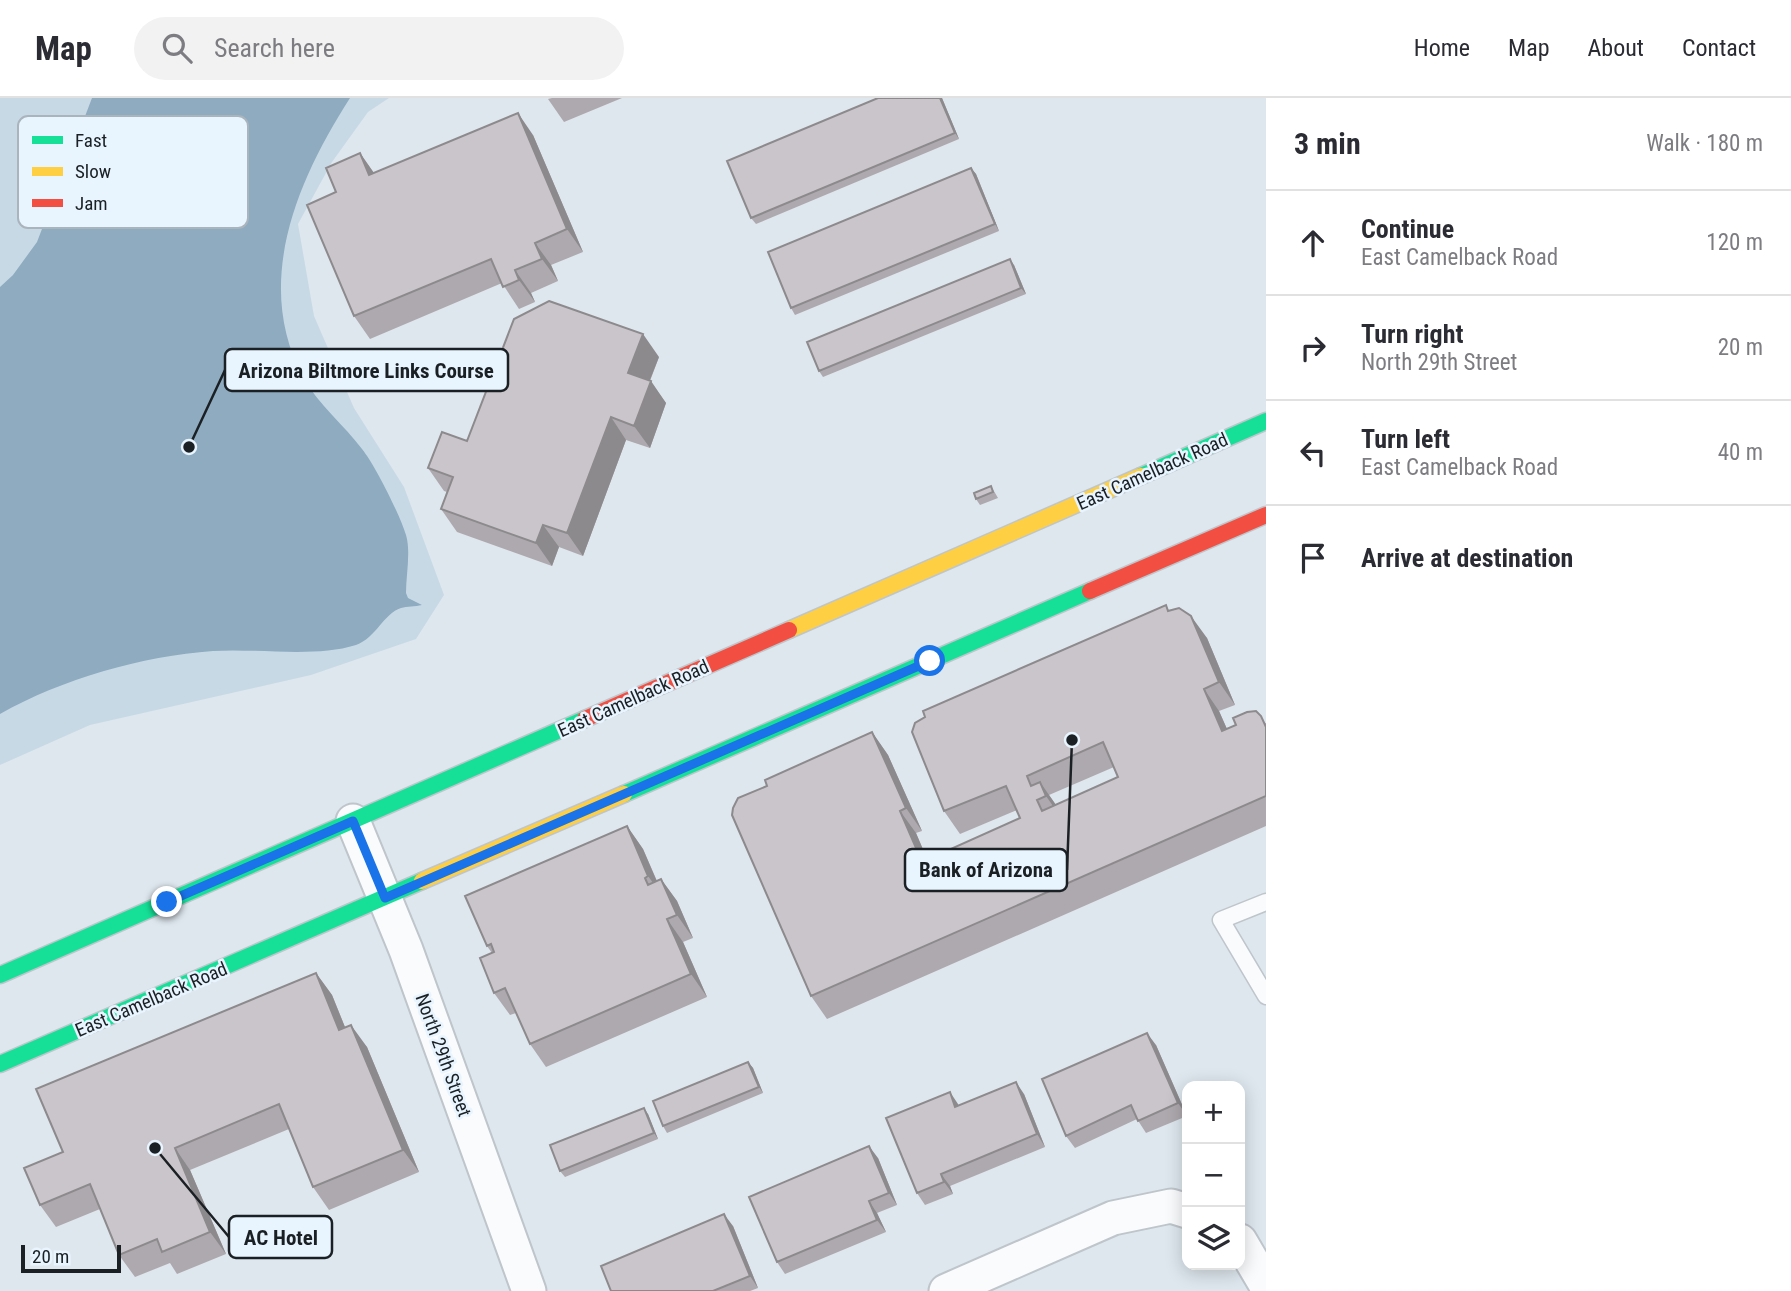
<!DOCTYPE html>
<html lang="en">
<head>
<meta charset="utf-8">
<style>
  :root { --surface:#fff; --page:#f2f2f3; --text:#2b2b33; --muted:#7c7c81; --line:#e1e1e2 }
  body { margin:0; font-family:"Roboto Condensed",sans-serif; background:var(--page); color:var(--text) }
  .controls { position:absolute; right:21px; bottom:21px; display:grid; overflow:hidden; border-radius:14px; box-shadow:0 4px 18px #0003 }
  .controls button { width:63px; height:63px; display:grid; place-items:center; padding:0; border:0; border-bottom:2px solid var(--line); background:var(--surface); color:var(--text); font:35px sans-serif }
  .scale { position:absolute; left:21px; bottom:18px; width:100px; box-sizing:border-box; padding-left:7px; border:4px solid #1a2024; border-top:0; font-size:19px; line-height:24px; white-space:nowrap; color:#1a2024; -webkit-text-stroke:5px #e8f4fe; paint-order:stroke }
  .stop { position:absolute; width:21px; height:21px; margin:-16px; border:5px solid #1a73e8; border-radius:50%; background:#fff }
  .stop.end { background:#1a73e8; border-color:#fff; box-shadow:0 2px 7px #0008 }
  .list { margin:0; padding:0; list-style:none }
  h2 { display:flex; justify-content:space-between; align-items:center; height:91px; margin:0; padding:0 28px; font-size:30px }
  h2 small { font-size:23px; font-weight:400; color:var(--muted) }
  .list li { display:grid; grid-template-columns:46px 1fr auto; gap:21px; align-items:center; box-sizing:border-box; height:105px; padding:0 28px; border-top:2px solid var(--line) }
  .list b { display:block; font-size:26px; white-space:nowrap }
  .list p { margin:0; font-size:23px; white-space:nowrap; color:var(--muted) }
  .list em { font-size:23px; font-style:normal; color:var(--muted) }
  .icon { flex:none; width:38px; height:38px; fill:none; stroke:currentColor; stroke-width:2; stroke-linecap:round; stroke-linejoin:round }
  .map { position:relative; flex:none; width:1266px; height:1193px; overflow:hidden }
  header { display:flex; align-items:center; gap:42px; box-sizing:border-box; height:98px; padding:0 35px; background:var(--surface); border-bottom:2px solid var(--line) }
  header strong { font-size:33px }
  nav { display:flex; gap:38px; margin-inline-start:auto; font-size:24px }
  .search { width:490px; height:63px; background:var(--page); display:flex; align-items:center; gap:18px; box-sizing:border-box; padding:0 24px; border-radius:38px; color:var(--muted); font-size:26px }
  main { display:flex }
  aside { flex:1; background:var(--surface) }
  .map>svg:first-child { display:block }
  .green { fill:#c8d9e6 }
  .water { fill:#8eabc0 }
  .lines { fill:none; stroke-linecap:round; stroke-linejoin:round }
  .lane-casing { stroke:#bec5cb; stroke-width:19 }
  .street-casing { stroke:#bec5cb; stroke-width:37 }
  .fast-casing { stroke:#bec5cb; stroke-width:19 }
  .slow-casing { stroke:#bec5cb; stroke-width:19 }
  .jam-casing { stroke:#bec5cb; stroke-width:19 }
  .lane { stroke:#fafbfc; stroke-width:16 }
  .street { stroke:#fafbfc; stroke-width:33 }
  .fast { stroke:#16e098; stroke-width:16 }
  .slow { stroke:#ffcf43; stroke-width:16 }
  .jam { stroke:#f24e42; stroke-width:16 }
  .wall { fill:#aea9ae; fill-rule:evenodd }
  .shaded-wall { fill:#8d8a8d }
  .building { fill:#cac5ca; stroke:#8d8a8d; stroke-width:2; fill-rule:evenodd }
  .route { stroke:#1a73e8; stroke-width:9 }
  .labels { text-anchor:middle; stroke-width:5; stroke-linejoin:round; paint-order:stroke }
  .street-label { font-size:19px; fill:#1a2024; stroke:#e8f4fe }
  .key { fill:#e8f4fe; stroke:#aab4bd; stroke-width:2 }
  .key-label { font-size:19px; fill:#1a2024 }
  .leader { fill:none; stroke:#1a2024; stroke-width:2.5 }
  .callout-dot { fill:#1a2024; stroke:#e8f4fe; stroke-width:2.5 }
  .callout { fill:#e8f4fe; stroke:#1a2024; stroke-width:2.5 }
  .callout-label { font-size:21px; text-anchor:middle; font-weight:bold; fill:#1a2024 }
</style>
</head>
<body>
<header>
<strong>Map</strong>
<div class="search"><svg class="icon" aria-label="search" viewBox="0 0 24 24"><circle cx="10" cy="10" r="6"/><path d="M15 15l6 6"/></svg>Search here</div>
<nav><a>Home</a><a>Map</a><a>About</a><a>Contact</a></nav>
</header>
<main>
<div class="map">
<svg width="1266" height="1193" viewBox="0 0 1266 1193">
  <rect width="100%" height="100%" fill="#dee7ee"/>
  <path class="green" d="M0,0H389L368,14L332,64L298,126L314,218L354,310L404,389L444,497L416,541L311,577L90,627L0,667Z"/>
  <path class="water" d="M92,0H350C297,83 252,186 304,281C319,307 344,327 362,351C375,367 400,417 406,437C411,454 406,477 406,495L408,500L422,507C415,509 407,508 401,510C384,515 376,540 356,547C315,560 257,550 213,553C142,558 62,581 0,616V189L13,177L37,144Z"/>
  <g class="lines">
    <g class="lane-casing">
      <path id="lane" d="M1266,804L1221,822L1266,898"/>
    </g>
    <g class="street-casing">
      <path id="street" d="M353,723L406,852L529,1193
        M1240,1143L1266,1187
        M946,1193L1113,1120L1171,1108L1187,1113"/>
    </g>
    <g class="fast-casing">
      <path id="fast" d="M1141,378L1266,323
        M624,696L1090,493
        M0,877L585,621
        M0,966L422,783"/>
    </g>
    <g class="slow-casing">
      <path id="slow" d="M789,532L1141,378
        M422,783L624,696"/>
    </g>
    <g class="jam-casing">
      <path id="jam" d="M1090,493L1266,417
        M585,621L789,532"/>
    </g>
    <use href="#lane" class="lane"/>
    <use href="#street" class="street"/>
    <use href="#fast" class="fast"/>
    <use href="#slow" class="slow"/>
    <use href="#jam" class="jam"/>
  </g>
  <path class="wall" d="M552,0H622L564,24L548,1Z
    M942,0L959,41L756,126L751,120Z
    M533,37L583,154L551,167L558,183L531,195L535,204L519,211L502,185L370,241L354,218L336,94L360,55L374,75Z
    M971,70L976,76L999,133L795,217L791,210Z
    M1014,167L1026,196L823,279L819,273Z
    M659,259L650,283L666,305L650,350L626,342L583,458L559,449L552,468L457,434L441,411L447,394L444,393L428,370L467,343Z
    M991,388L998,400L980,407L976,401Z
    M1170,513L1207,540L1235,607L1219,613L1227,631L1266,625V728L827,921L811,898L767,688L872,634L888,657L922,733L916,735L927,762L1020,720L1017,712L960,736L944,713ZM1114,669L1118,679L1056,707L1049,697Z
    M627,728L643,751L657,783L661,781L677,803L693,840L683,844L707,899L546,969L530,946L516,915L510,917L494,895L492,855L487,848Z
    M316,875L332,897L345,929L367,949L419,1074L329,1112L313,1089L289,1031L190,1072L226,1156L177,1176L170,1165L135,1179L119,1157L100,1111L56,1129L40,1107L63,1054Z
    M1156,947L1187,1018L1146,1035L1137,1021L1075,1050L1066,1038Z
    M748,964L753,970L763,995L667,1035L663,1028Z
    M1024,996L1045,1049L950,1088L953,1096L925,1107L917,1095L959,1007Z
    M648,1016L658,1041L565,1079L560,1073Z
    M878,1060L897,1107L877,1115L886,1134L785,1176L777,1164Z
    M733,1128L758,1190L750,1193H611Z"/>
  <path class="shaded-wall" d="M940,0H942L959,41L955,35Z
    M518,15L533,37L583,154L567,131Z
    M360,55L376,78L369,77Z
    M971,70L976,76L999,133L995,126Z
    M535,145L551,167L558,183L542,161Z
    M1010,161L1014,167L1026,196L1021,190Z
    M515,172L531,195L535,204L519,182Z
    M643,236L659,259L644,297L628,275Z
    M651,283L666,305L650,350L634,328Z
    M611,319L626,342L583,458L567,435Z
    M543,427L559,449L552,468L536,445Z
    M1191,518L1207,540L1235,607L1219,584Z
    M1204,591L1219,613L1238,656L1222,633Z
    M872,634L888,657L922,733L906,710Z
    M1040,684L1056,707L1062,721L1046,698Z
    M900,713L916,735L938,786L922,764Z
    M627,728L643,751L664,800L648,778Z
    M661,781L677,803L693,840L677,817Z
    M667,821L683,844L707,899L691,876Z
    M316,875L332,897L355,954L339,932Z
    M351,927L367,949L419,1074L403,1052Z
    M1147,935L1156,947L1187,1018L1178,1005Z
    M748,964L753,970L763,995L759,989Z
    M1016,984L1024,996L1045,1049L1037,1036Z
    M950,994L958,1006L964,1021L955,1009Z
    M644,1010L648,1016L658,1041L654,1035Z
    M869,1048L878,1060L897,1107L889,1095Z
    M175,1050L190,1072L226,1156L210,1134Z
    M941,1076L950,1088L953,1096L944,1084Z
    M869,1103L877,1115L886,1134L877,1122Z
    M724,1116L733,1128L758,1190L750,1178Z"/>
  <path class="building" d="M878,0H940L955,35L751,120L727,63Z
    M518,15L567,131L535,145L542,161L515,172L519,182L503,189L491,161L354,218L307,107L336,94L326,70L360,55L369,77Z
    M971,70L995,126L791,210L768,154Z
    M1010,161L1021,190L819,273L807,244Z
    M549,203L643,236L628,275L651,283L634,328L611,319L567,435L543,427L536,445L441,411L453,379L428,370L442,334L467,343L514,221Z
    M991,388L993,394L976,401L974,395Z
    M1166,507L1168,513L1179,510L1191,518L1219,584L1204,591L1222,633L1236,627L1233,620L1247,614L1256,613L1261,618L1266,629V698L811,898L732,717L733,710L738,700L767,688L765,682L872,634L906,710L900,713L922,764L1020,720L1006,688L944,713L912,634L915,625L925,619L923,613ZM1103,644L1118,679L1042,713L1037,702L1046,698L1040,684L1031,688L1027,678Z
    M627,728L648,778L645,780L648,787L661,781L677,817L667,821L691,876L530,946L505,890L494,895L480,860L494,854L491,846L487,848L465,798Z
    M316,875L339,932L351,927L403,1052L313,1089L279,1006L175,1050L210,1134L162,1154L157,1141L119,1157L90,1086L40,1107L24,1070L63,1054L36,991Z
    M1147,935L1178,1005L1138,1023L1131,1007L1066,1038L1042,981Z
    M748,964L759,989L663,1028L653,1003Z
    M1016,984L1037,1036L941,1076L944,1084L917,1095L886,1020L950,994L955,1009Z
    M644,1010L654,1035L560,1073L550,1047Z
    M869,1048L889,1095L869,1103L877,1122L777,1164L749,1099Z
    M724,1116L750,1178L713,1193H611L601,1168Z"/>
  <g class="lines">
    <path class="route" d="M167,804L353,723L385,800L930,563"/>
  </g>
  <g class="labels">
    <g class="street-label">
      <text transform="translate(1152 373) rotate(-24)" y="7">East Camelback Road</text>
      <text transform="translate(633 600) rotate(-24)" y="7">East Camelback Road</text>
      <text transform="translate(151 901) rotate(-23)" y="7">East Camelback Road</text>
      <text transform="translate(444 957) rotate(70)" y="7">North 29th Street</text>
    </g>
  </g>
  <rect x="18" y="18" width="230" height="112" rx="10" class="key"/>
  <rect x="32" y="38" width="31" height="8" fill="#16e098"/>
  <rect x="32" y="69" width="31" height="9" fill="#ffcf43"/>
  <rect x="32" y="101" width="31" height="8" fill="#f24e42"/>
  <g class="key-label">
    <text x="75" y="49">Fast</text>
    <text x="75" y="80">Slow</text>
    <text x="75" y="112">Jam</text>
  </g>
  <path class="leader" d="M189 349L225 272M1072 642L1067 772M155 1050L229 1139"/>
  <g class="callout-dot">
    <circle cx="189" cy="349" r="7"/>
    <circle cx="1072" cy="642" r="7"/>
    <circle cx="155" cy="1050" r="7"/>
  </g>
  <g class="callout">
    <rect x="225" y="251" width="283" height="42" rx="7"/>
    <rect x="905" y="751" width="162" height="42" rx="7"/>
    <rect x="229" y="1118" width="103" height="42" rx="7"/>
  </g>
  <g class="callout-label">
    <text x="366" y="280">Arizona Biltmore Links Course</text>
    <text x="986" y="779">Bank of Arizona</text>
    <text x="281" y="1147">AC Hotel</text>
  </g>
</svg>
<div class="controls">
<button>+</button>
<button>−</button>
<button><svg class="icon" aria-label="layers" viewBox="0 0 24 24"><path d="M12 4l9 5-9 5-9-5zM3 14l9 5 9-5"/></svg></button>
</div>
<div class="scale">20 m</div>
<div class="stop" style="left:930px;top:563px"></div>
<div class="stop end" style="left:167px;top:804px"></div>
</div>
<aside>
<h2>3 min<small>Walk · 180 m</small></h2>
<ul class="list">
<li><svg class="icon" aria-label="ahead" viewBox="0 0 24 24"><path d="M12 20V5M6 11l6-6 6 6"/></svg><div><b>Continue</b><p>East Camelback Road</p></div><em>120 m</em></li>
<li><svg class="icon" aria-label="right" viewBox="0 0 24 24"><path d="M7 20v-9h11M14 6l5 5-5 5"/></svg><div><b>Turn right</b><p>North 29th Street</p></div><em>20 m</em></li>
<li><svg class="icon" aria-label="left" viewBox="0 0 24 24"><path d="M17 20v-9H6M10 6l-5 5 5 5"/></svg><div><b>Turn left</b><p>East Camelback Road</p></div><em>40 m</em></li>
<li><svg class="icon" aria-label="arrive" viewBox="0 0 24 24"><path d="M6 21V4h12l-3 4 3 4H6"/></svg><div><b>Arrive at destination</b></div></li>
</ul>
</aside>
</main>
</body>
</html>
